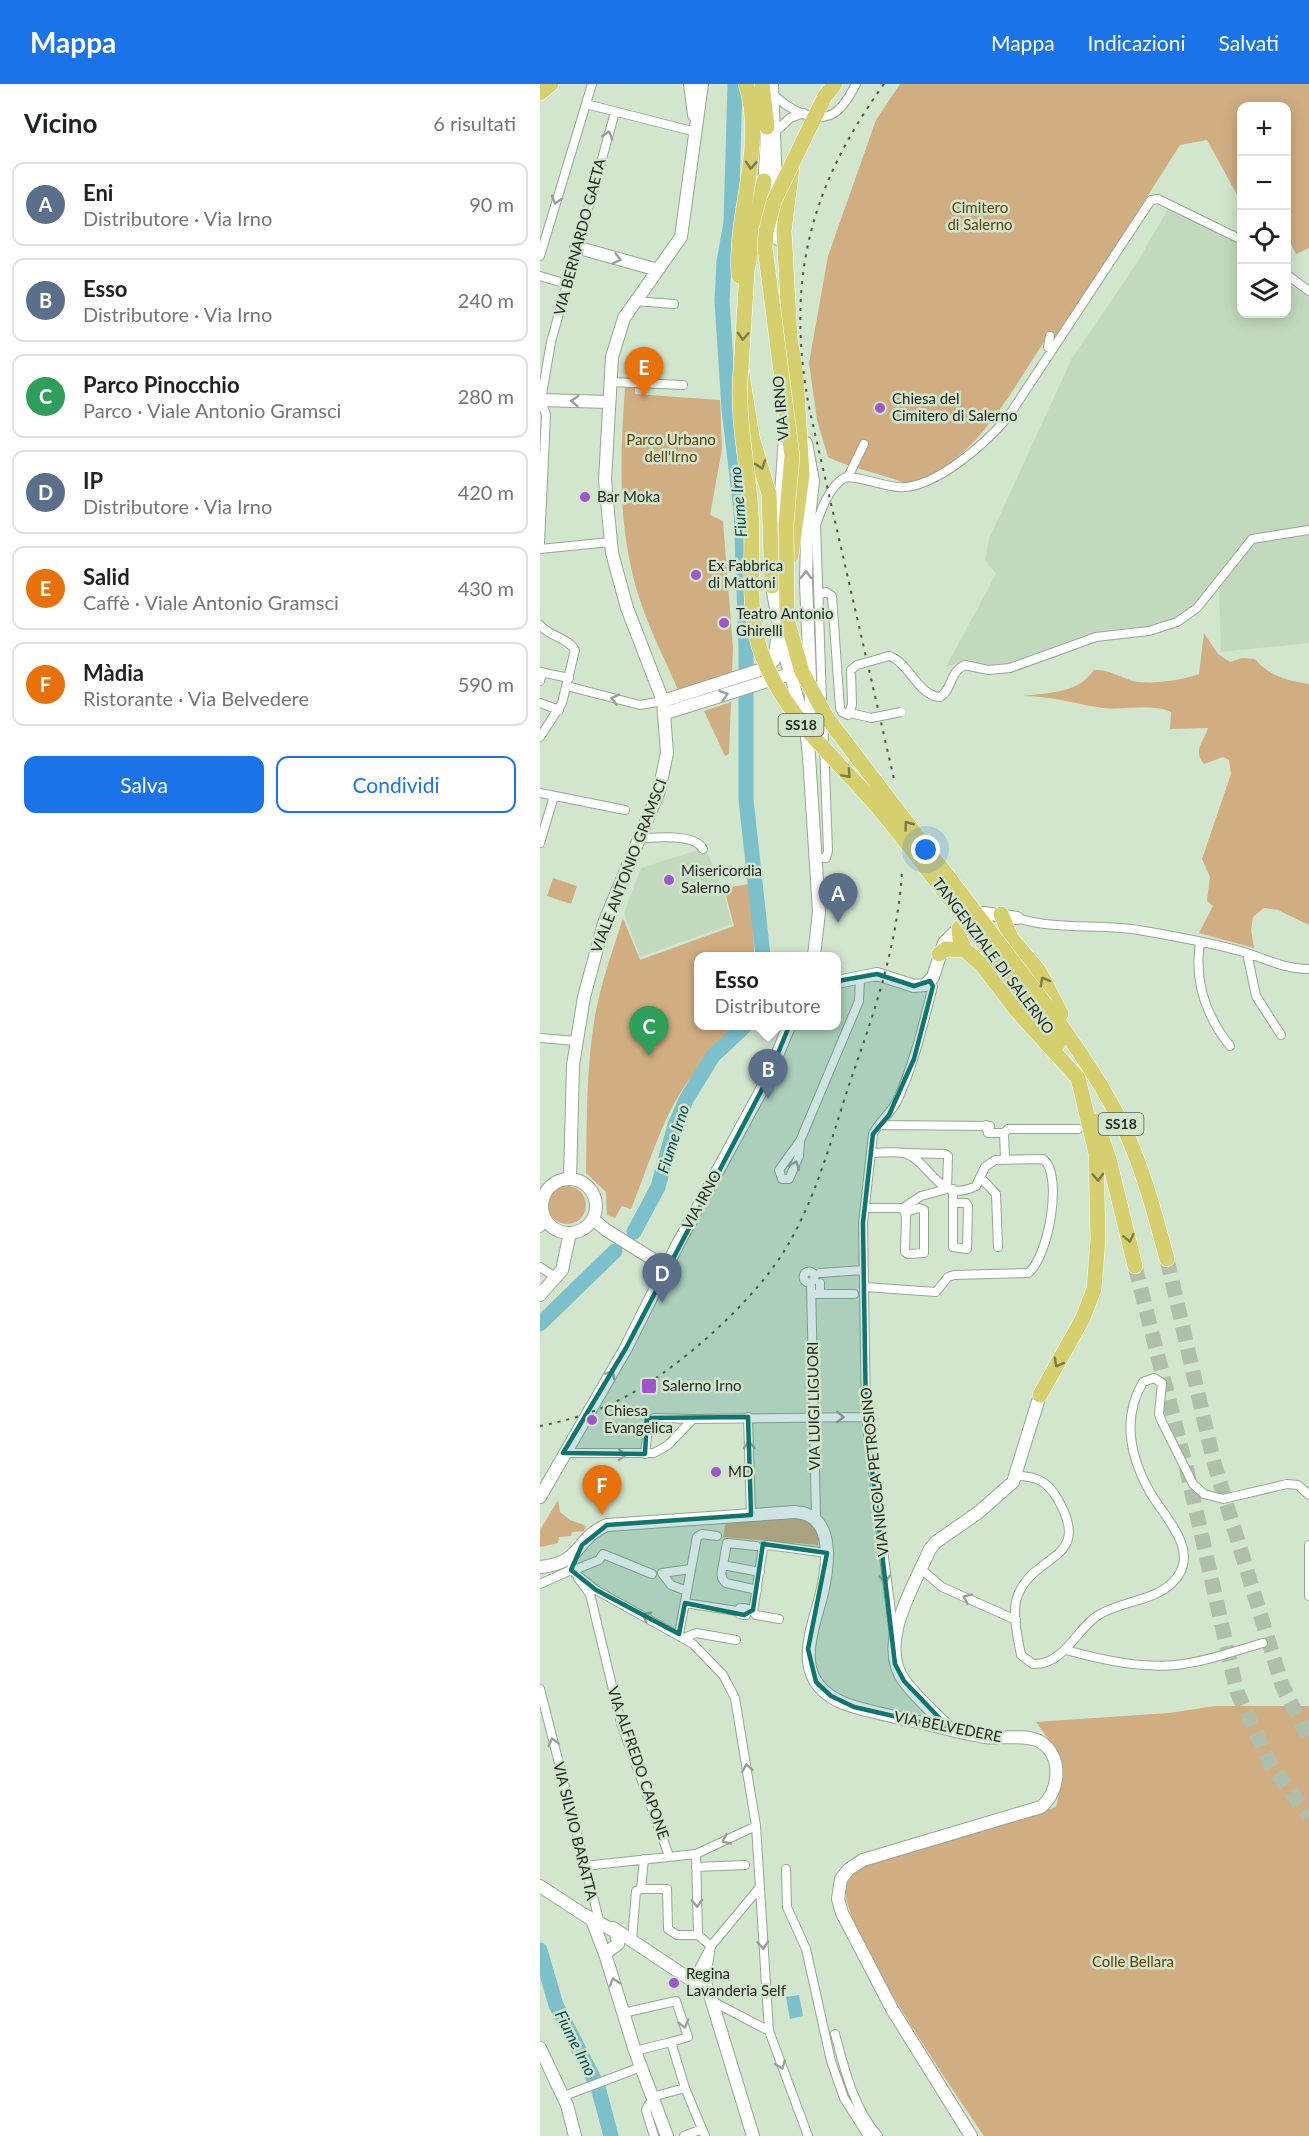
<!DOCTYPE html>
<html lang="it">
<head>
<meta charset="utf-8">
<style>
  :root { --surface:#fff; --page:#f6f6f6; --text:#202124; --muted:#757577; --line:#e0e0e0; --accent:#1a73e8 }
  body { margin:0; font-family:Lato,sans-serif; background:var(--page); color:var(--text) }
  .controls { position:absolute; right:18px; top:18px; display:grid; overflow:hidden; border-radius:12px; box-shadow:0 3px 15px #0003 }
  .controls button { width:54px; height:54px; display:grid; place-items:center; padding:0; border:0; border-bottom:2px solid var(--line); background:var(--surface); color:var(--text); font:30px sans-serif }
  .you { position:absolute; left:386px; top:766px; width:21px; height:21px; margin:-15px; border:4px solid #fff; border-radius:50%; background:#1a73e8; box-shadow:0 0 0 9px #1a73e833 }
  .badge { display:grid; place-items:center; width:39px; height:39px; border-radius:50%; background:var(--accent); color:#fff; font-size:20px; font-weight:700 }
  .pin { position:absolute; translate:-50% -50px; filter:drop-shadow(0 2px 3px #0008) }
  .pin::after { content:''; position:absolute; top:32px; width:21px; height:18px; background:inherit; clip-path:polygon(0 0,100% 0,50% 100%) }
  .popup { position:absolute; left:154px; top:868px; width:147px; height:78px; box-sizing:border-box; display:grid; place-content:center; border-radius:12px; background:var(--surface); filter:drop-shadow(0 2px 4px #0005); font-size:20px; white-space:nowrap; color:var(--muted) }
  .popup b { font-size:22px; color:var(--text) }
  .popup::after { content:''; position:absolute; left:50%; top:100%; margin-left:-12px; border:12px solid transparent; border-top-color:var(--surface) }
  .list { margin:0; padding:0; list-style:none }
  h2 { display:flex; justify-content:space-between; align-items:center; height:78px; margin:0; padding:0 24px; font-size:26px }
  h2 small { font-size:20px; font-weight:400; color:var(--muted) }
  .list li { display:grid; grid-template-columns:39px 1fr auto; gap:18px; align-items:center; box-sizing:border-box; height:84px; margin:0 12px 12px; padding:0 12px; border:2px solid var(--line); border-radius:12px }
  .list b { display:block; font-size:22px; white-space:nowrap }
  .list p { margin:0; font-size:20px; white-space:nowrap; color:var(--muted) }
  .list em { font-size:20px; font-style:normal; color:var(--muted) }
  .actions { display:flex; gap:12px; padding:18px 24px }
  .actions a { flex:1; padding:14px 0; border:2px solid var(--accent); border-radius:12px; text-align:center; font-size:21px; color:var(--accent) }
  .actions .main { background:var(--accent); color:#fff }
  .icon { flex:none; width:33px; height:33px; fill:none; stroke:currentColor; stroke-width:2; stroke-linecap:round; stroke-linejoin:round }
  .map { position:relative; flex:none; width:769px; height:2052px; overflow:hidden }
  header { display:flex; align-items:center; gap:36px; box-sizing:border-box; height:84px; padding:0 30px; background:var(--accent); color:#fff }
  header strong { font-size:28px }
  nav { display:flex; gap:33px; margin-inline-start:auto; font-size:21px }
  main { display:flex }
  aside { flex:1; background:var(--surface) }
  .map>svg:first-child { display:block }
  .built { fill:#c3d9bd }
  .green { fill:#d1ad82 }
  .water { fill:#7bc0cb }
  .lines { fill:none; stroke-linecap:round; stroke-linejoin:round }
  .river { stroke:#7bc0cb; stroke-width:15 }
  .highway-tunnel { stroke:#afbfaa; stroke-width:15; stroke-dasharray:15 8; stroke-linecap:butt }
  .street-casing { stroke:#95a791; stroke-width:10 }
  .secondary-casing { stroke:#95a791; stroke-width:14 }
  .highway-casing { stroke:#fff; stroke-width:16 }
  .street { stroke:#fff; stroke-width:8 }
  .secondary { stroke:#fff; stroke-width:12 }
  .highway { stroke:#d5cf6e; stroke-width:15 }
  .rail { stroke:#4d574a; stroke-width:2; stroke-dasharray:3 6; stroke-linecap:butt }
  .street-bridge-casing { stroke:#95a791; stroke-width:10; stroke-linecap:butt }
  .highway-bridge-casing { stroke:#fff; stroke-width:16; stroke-linecap:butt }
  .street-bridge { stroke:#fff; stroke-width:8 }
  .highway-bridge { stroke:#d5cf6e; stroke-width:15 }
  .oneway { stroke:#9b9e9a }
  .oneway2 { stroke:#7b7c46 }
  .marked { fill:#0f766e; fill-opacity:0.2; stroke:#0f766e; stroke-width:4.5; stroke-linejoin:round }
  .poi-dot { fill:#9e57cb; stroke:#d2e5cd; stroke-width:2 }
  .labels { text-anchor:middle; stroke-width:5; stroke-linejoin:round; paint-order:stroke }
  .shield { fill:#d2e5cd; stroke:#566153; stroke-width:1.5 }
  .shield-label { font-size:14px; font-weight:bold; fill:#21281f }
  .park-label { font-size:15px; fill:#613e05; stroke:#d2e5cd }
  .street-label { font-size:15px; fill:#21281f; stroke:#d2e5cd }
  .poi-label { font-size:15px; fill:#21281f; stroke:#d2e5cd; text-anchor:start }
  .water-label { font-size:16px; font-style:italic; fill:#064850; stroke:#d2e5cd }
</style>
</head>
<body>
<header>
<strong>Mappa</strong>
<nav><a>Mappa</a><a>Indicazioni</a><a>Salvati</a></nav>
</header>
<main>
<aside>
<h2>Vicino<small>6 risultati</small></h2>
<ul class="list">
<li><span class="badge" style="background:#5c6f8a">A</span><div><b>Eni</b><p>Distributore · Via Irno</p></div><em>90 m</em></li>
<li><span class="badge" style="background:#5c6f8a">B</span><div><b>Esso</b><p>Distributore · Via Irno</p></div><em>240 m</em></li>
<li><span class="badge" style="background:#2e9e5b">C</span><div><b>Parco Pinocchio</b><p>Parco · Viale Antonio Gramsci</p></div><em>280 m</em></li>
<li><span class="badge" style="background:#5c6f8a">D</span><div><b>IP</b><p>Distributore · Via Irno</p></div><em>420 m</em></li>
<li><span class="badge" style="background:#e8710a">E</span><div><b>Salid</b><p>Caffè · Viale Antonio Gramsci</p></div><em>430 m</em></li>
<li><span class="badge" style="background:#e8710a">F</span><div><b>Màdia</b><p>Ristorante · Via Belvedere</p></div><em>590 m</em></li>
</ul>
<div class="actions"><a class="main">Salva</a><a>Condividi</a></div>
</aside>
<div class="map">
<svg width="769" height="2052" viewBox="0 0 769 2052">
  <rect width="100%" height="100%" fill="#d2e5cd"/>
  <path class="built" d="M628,125L672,141L701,161L702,230H746L747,192L752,196L750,201L769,213V445L712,452L658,518L639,533L613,543L576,545L463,584L424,577L406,583L456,490L445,476L449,455L532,274L595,182Z
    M769,451V559L681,568L679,500L716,458Z
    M165,764L181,799L192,840L100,873L84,829L101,784Z"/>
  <path class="green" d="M360,0H769V164L756,170L750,158L747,160L746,22H702L701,118L667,56L640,61L512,262L504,258C469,310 432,386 365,399C339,389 313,385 288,373L277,336L269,279L288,172L336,36Z
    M85,304H95V310L180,316L182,365L170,431L183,437L193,564L192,588L138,606C125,575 109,545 99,513C77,444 80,375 85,304Z
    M664,549L678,570L690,578L702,574L715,575C730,593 747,596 769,600V841L738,826L724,824L713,833L711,846L714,864L659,849L673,822L667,817L670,793L662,775L691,690L689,676L683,673L664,680C652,666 664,658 668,644L630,645L631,628C607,618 582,628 557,623C532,619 510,612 483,612C511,608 537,610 554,586C569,586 576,591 590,596C604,602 645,596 659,590Z
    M191,618L189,670L185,672L164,627Z
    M13,794L37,802L31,820L7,812Z
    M209,800L213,820L214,872H159V942H192C178,967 154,985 139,1011C119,1044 106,1089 91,1125L82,1122L75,1134L67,1131L66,1108L46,1089C47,1037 46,983 55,932C61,898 73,866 83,834L100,876L194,842L184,804Z
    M8 1121a19 19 0 1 1 38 0a19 19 0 1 1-38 0Z
    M18,1416L20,1428L30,1436L46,1442L44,1447L32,1448L31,1452L19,1453L18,1459L0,1463V1446Z
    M258,1433C271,1438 280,1446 278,1461L183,1453L186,1438Z
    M676,1622H769V2052H444C418,2013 300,1843 306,1805C308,1791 319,1786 330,1780L516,1723C527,1681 522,1673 496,1638L629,1629Z"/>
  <path class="water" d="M259,1911L263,1932L250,1935L246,1913Z"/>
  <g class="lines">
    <path class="river" d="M195,0L191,139L184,178L182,217L189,325L201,426L206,562V715L223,872
      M94,1148L118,1103L135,1041L147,1014L173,972L205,942
      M0,1240L75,1167
      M0,1866L16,1921L58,2003L71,2052"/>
    <path class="highway-tunnel" d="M627,1175L674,1379L742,1601L769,1655
      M595,1182L647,1387L697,1608L732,1683L769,1732"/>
    <g class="street-casing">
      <path id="street" d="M233,10C247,24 277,43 297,27C306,20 311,9 316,0
        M46,20L156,48
        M235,48L250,34L264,29
        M0,172L52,0
        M746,190L769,207
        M0,192L27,200
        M94,217L134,220
        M510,252L508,263L512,266
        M70,298L143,301
        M308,393L324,360
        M0,459L6,331L1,316L11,258L75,28
        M0,465L70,458
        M279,511L286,508L292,512L300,624L302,628L308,631L312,621L311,586
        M0,541C10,553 27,553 35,566L22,619L0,653
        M349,572C369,578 378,612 400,613C413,605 409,588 425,581L448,586L470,584L556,553L609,547L637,538L657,524L712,455L769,446
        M0,588L29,594
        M0,597L2,588
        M27,602L100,621L123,617
        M282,617L276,441C281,426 289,403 304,394C313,390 346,403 358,403C394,406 446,359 468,333L611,116L618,115L702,156
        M0,619L19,626
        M311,629L331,634
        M0,709L85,726
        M100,754C117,754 154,749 163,765
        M0,759L14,712
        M275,774H286L288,767L283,633
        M477,834C519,847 561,839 604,847C638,853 674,859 707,869C728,876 746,885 769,885
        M660,859C654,897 666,932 690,962
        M707,869L716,912L741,951
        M0,954L36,957
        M340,1041L450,1042
        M446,1041L448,1049H464
        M260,1057L239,1086L242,1095H249L259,1072L260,1057L319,917L320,895
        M465,1075L464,1049L468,1045H538
        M441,1094L456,1110L458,1163
        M413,1105V1163L427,1165L428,1122L426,1119H413
        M325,1124H363L381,1112L407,1105L408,1072L405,1070L364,1069
        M363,1124L366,1132L365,1168L368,1170L384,1169V1126L379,1124L365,1128
        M0,1144L7,1137
        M0,1183L17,1194
        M263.5 1193a5.5 5.5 0 1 1 11 0a5.5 5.5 0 1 1-11 0Z
        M280,1189L324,1186
        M271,1198L276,1435
        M325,1203L396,1208L408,1193L414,1191L488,1189C508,1175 524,1090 503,1075L455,1076L445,1083L436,1102C398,1121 391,1077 364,1069C354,1067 341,1069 331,1069
        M273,1210H314
        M280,1210V1199
        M208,1333L211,1431
        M23,1369H114L128,1361L153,1335L326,1333
        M105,1370L109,1337L114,1334L153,1335
        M476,1392C496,1392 507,1397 517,1414C554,1477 495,1468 478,1511C471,1527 478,1555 481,1571L493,1580C524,1581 535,1547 557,1532C579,1517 612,1518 632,1499C663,1470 626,1435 611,1410C591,1375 581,1335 603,1298L614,1294L622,1299L619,1330L622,1338L653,1400L664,1410L683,1415L747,1400L758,1401L769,1411
        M769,1461V1512
        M183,1481L187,1459L216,1462
        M381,1485L402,1503L476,1536
        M31,1486L56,1506L153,1560L183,1591L195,1614L216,1742L229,1947
        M34,1486L59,1476L63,1470L112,1490
        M38,1494L50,1510L81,1639L129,1772
        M0,1500L31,1486L32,1481
        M217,1506L186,1499C180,1494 181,1488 183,1481L220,1488
        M147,1507L131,1501L122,1489L151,1485
        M145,1519L197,1527L200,1524V1530L202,1524L203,1531L205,1524L206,1531L207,1525L213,1526
        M239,1535L216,1531L213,1528L223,1463L228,1461L287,1469
        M139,1550L157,1453L162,1450L177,1452
        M354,1551L326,1333L323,1139L333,1050C337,1040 351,1029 357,1017C374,980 383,941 393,902L390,897
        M144,1554L156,1549L196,1556
        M526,1566C562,1576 599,1584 636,1581C665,1578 695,1567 723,1559
        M0,1605L59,1836
        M156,1770L158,1851L171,1862
        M44,1782L156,1770L216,1742
        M156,1783L205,1781
        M246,1785L247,1823L266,1865L291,1977L304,2014L328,2052
        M101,1805H127L128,1845L137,1851H158
        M92,1856L96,1807L101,1805L104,1775
        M171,1862L166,1893L172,1917L229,1947L268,2052
        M153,1896L171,1862L220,1803
        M83,1929L136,1917L148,1953L131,1958L145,2004L165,2052
        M295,1950C305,1986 313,2023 338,2052
        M95,1967L131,1958
        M24,2012L101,1983
        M112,2013L145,2004
        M114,2052L106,2026L109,2020H115
        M144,2052L162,2045"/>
    </g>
    <g class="secondary-casing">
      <path id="secondary" d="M150,0L154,31
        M232,0L238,155
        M224,104L228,34
        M36,163L118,186
        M1,316L69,318
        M266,359L273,397L267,453L266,499L271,617L267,640
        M237,465L245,354
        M234,494L232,502L243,565L266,644L269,672L279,828L274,872
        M123,617L226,584L234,576L237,556
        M126,629L256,588
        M297,898L337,890L374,902L385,901L393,893L404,859L419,844L444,829L477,834
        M30,1095L33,981L44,913L64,839L119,707L127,669L123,617L87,524L72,469L65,396L72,273L84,234L141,153L162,0
        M2 1122a27 27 0 1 1 54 0a27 27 0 1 1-54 0Z
        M53,1135L66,1146L114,1176L121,1194
        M0,1211L22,1186L30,1149
        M0,1413L86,1264L138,1160L227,996L249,942
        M0,1483C43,1479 35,1454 67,1441L255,1428C297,1430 288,1485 281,1513C270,1554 252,1597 303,1619C324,1627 348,1631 369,1636C394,1641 419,1649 445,1653C460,1655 484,1650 499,1657C524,1671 520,1708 501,1723L323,1776L309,1785L301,1795L298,1815L302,1829L352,1925L431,2052
        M409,1644C394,1629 378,1615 365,1598C336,1561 374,1502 390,1465L396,1458L439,1428L473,1398L500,1311
        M0,1802L52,1836L66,1873
        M43,1830L76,1848L78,1860L67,1868L66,1873L95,1967L127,2052
        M73,1844L169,1908L213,2052
        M0,1964L27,2021L35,2052"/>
    </g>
    <g class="highway-casing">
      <path id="highway" d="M222,0L227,43
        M0,9L11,0
        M285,12L295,0
        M224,97L207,187L201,284L212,353L229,410L232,502
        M199,192C194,129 226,64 206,0
        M251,472L262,391L256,291L250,255L244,147L252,84
        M461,830L471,854L499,887L521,930
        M419,844L420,855L425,866L441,880L477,927L538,994L556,1069L558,1155L554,1205L543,1234L500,1311
        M399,870L406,865L425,866
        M506,921C537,963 566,1005 588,1053C605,1092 616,1134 627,1175
        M496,927L518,959
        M556,1037L569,1075L595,1182"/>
    </g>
    <use href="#street" class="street"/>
    <use href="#secondary" class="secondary"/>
    <use href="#highway" class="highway"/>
    <path class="rail" d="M344,0C268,105 245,200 270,328L354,695
      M0,1342C25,1337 50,1330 73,1319C132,1292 218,1215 249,1159C279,1107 294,1045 313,989C336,924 358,857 362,787"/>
    <g class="street-bridge-casing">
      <path id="street-bridge" d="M311,586L317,581L349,572
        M331,634L361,628"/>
    </g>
    <g class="highway-bridge-casing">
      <path id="highway-bridge" d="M285,12L234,117L226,148L225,164L252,372L246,440L247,535L262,588L287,634L506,921
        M201,284C196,333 208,379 211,428C214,473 206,525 221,568C245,637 302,678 346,733C397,797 446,863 496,927"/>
    </g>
    <use href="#street-bridge" class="street-bridge"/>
    <use href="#highway-bridge" class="highway-bridge"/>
  </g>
  <defs><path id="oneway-chevron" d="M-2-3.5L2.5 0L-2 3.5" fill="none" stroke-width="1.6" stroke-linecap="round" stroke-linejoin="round" transform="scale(1.5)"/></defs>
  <g class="oneway">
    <use href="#oneway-chevron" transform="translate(68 51) rotate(-73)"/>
    <use href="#oneway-chevron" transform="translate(16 116) rotate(107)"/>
    <use href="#oneway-chevron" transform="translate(77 175) rotate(15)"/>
    <use href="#oneway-chevron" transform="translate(35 317) rotate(-177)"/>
    <use href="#oneway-chevron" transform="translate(266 491) rotate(-90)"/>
    <use href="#oneway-chevron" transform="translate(184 611) rotate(-17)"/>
    <use href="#oneway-chevron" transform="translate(75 615) rotate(-166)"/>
    <use href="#oneway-chevron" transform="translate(255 1081) rotate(-70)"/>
    <use href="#oneway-chevron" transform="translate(71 1290) rotate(-60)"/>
    <use href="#oneway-chevron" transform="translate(300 1333) rotate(1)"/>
    <use href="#oneway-chevron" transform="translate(209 1361) rotate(-92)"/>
    <use href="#oneway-chevron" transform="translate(82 1371) rotate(2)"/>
    <use href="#oneway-chevron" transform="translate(345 1495) rotate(84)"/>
    <use href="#oneway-chevron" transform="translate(427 1514) rotate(-156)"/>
    <use href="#oneway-chevron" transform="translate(106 1532) rotate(-152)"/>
    <use href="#oneway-chevron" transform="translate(13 1658) rotate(-104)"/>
    <use href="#oneway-chevron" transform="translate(207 1684) rotate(-99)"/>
    <use href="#oneway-chevron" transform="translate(186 1756) rotate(155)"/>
    <use href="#oneway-chevron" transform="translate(157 1819) rotate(88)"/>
    <use href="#oneway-chevron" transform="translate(223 1861) rotate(86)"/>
    <use href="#oneway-chevron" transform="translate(74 1898) rotate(-107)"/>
    <use href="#oneway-chevron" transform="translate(144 1940) rotate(74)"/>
    <use href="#oneway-chevron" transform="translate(241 1981) rotate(69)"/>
  </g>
  <g class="oneway2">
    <use href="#oneway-chevron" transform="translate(211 81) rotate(94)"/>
    <use href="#oneway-chevron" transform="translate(203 252) rotate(93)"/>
    <use href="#oneway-chevron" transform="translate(221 381) rotate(71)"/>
    <use href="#oneway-chevron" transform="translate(307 690) rotate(47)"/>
    <use href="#oneway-chevron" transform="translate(368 741) rotate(-127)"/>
    <use href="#oneway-chevron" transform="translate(504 897) rotate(-119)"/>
    <use href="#oneway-chevron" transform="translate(558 1093) rotate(87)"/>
    <use href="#oneway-chevron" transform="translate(589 1154) rotate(78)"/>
    <use href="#oneway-chevron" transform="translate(518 1279) rotate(119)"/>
  </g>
  <path class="marked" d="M337,890L374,902L390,897L393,902L374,975L349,1031L333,1050L323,1139L326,1333L355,1580L364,1597L410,1645L314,1623L291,1612L276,1598L268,1565L287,1469L223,1460L213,1526L204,1531L145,1519L139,1550L56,1506L31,1486L42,1461L67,1441L211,1431L208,1333L107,1334L105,1370L23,1369L86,1264L227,996L268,896L292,898Z"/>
  <g class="poi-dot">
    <circle cx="340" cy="324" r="6"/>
    <circle cx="45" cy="413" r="6"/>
    <circle cx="156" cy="491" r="6"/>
    <circle cx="184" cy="539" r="6"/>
    <circle cx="129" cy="796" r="6"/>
    <rect x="101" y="1294" width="16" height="16" rx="3"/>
    <circle cx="52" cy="1336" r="6"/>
    <circle cx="176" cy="1388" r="6"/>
    <circle cx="134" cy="1899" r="6"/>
  </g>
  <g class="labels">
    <g class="shield">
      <rect x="238.5" y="630" width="45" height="22" rx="4.5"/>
      <rect x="558.5" y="1029" width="45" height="22" rx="4.5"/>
    </g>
    <g class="shield-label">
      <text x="261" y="646">SS18</text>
      <text x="581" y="1045">SS18</text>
    </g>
    <g class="park-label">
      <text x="440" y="129">Cimitero<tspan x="440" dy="17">di Salerno</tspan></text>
      <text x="131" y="361">Parco Urbano<tspan x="131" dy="17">dell'Irno</tspan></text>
      <text x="593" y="1883">Colle Bellara</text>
    </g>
    <g class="street-label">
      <text transform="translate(40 153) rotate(-75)" y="5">VIA BERNARDO GAETA</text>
      <text transform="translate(241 324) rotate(-95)" y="5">VIA IRNO</text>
      <text transform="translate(89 782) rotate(-69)" y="5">VIALE ANTONIO GRAMSCI</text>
      <text transform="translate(453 872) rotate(53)" y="5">TANGENZIALE DI SALERNO</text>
      <text transform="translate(162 1116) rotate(-61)" y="5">VIA IRNO</text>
      <text transform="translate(274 1322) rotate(-91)" y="5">VIA LUIGI LIGUORI</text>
      <text transform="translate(335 1388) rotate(-96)" y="5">VIA NICOLA PETROSINO</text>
      <text transform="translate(408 1643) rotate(11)" y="5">VIA BELVEDERE</text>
      <text transform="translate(98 1679) rotate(71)" y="5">VIA ALFREDO CAPONE</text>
      <text transform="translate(35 1747) rotate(76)" y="5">VIA SILVIO BARATTA</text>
    </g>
    <g class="poi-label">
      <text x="352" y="320">Chiesa del<tspan x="352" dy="17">Cimitero di Salerno</tspan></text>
      <text x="57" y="418">Bar Moka</text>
      <text x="168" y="487">Ex Fabbrica<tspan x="168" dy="17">di Mattoni</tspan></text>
      <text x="196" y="535">Teatro Antonio<tspan x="196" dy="17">Ghirelli</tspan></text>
      <text x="141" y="792">Misericordia<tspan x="141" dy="17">Salerno</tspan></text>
      <text x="122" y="1307">Salerno Irno</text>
      <text x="64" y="1332">Chiesa<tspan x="64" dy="17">Evangelica</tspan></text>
      <text x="188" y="1393">MD</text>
      <text x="146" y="1895">Regina<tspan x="146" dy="17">Lavanderia Self</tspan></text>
    </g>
    <g class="water-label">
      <text transform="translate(198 418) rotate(-95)" y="6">Fiume Irno</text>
      <text transform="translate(133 1055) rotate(-72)" y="6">Fiume Irno</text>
      <text transform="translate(36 1959) rotate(63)" y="6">Fiume Irno</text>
    </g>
  </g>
</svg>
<div class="controls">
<button>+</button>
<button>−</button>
<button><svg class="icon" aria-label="locate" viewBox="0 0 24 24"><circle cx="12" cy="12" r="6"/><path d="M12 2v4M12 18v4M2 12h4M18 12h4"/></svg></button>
<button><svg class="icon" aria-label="layers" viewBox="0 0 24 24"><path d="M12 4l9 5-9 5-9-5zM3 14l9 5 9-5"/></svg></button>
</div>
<div class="you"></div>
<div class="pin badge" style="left:298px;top:839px;background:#5c6f8a">A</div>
<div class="pin badge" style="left:228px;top:1015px;background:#5c6f8a">B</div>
<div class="popup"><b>Esso</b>Distributore</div>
<div class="pin badge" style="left:109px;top:972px;background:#2e9e5b">C</div>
<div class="pin badge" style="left:122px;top:1219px;background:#5c6f8a">D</div>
<div class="pin badge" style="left:104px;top:313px;background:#e8710a">E</div>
<div class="pin badge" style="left:62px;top:1431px;background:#e8710a">F</div>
</div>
</main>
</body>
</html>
